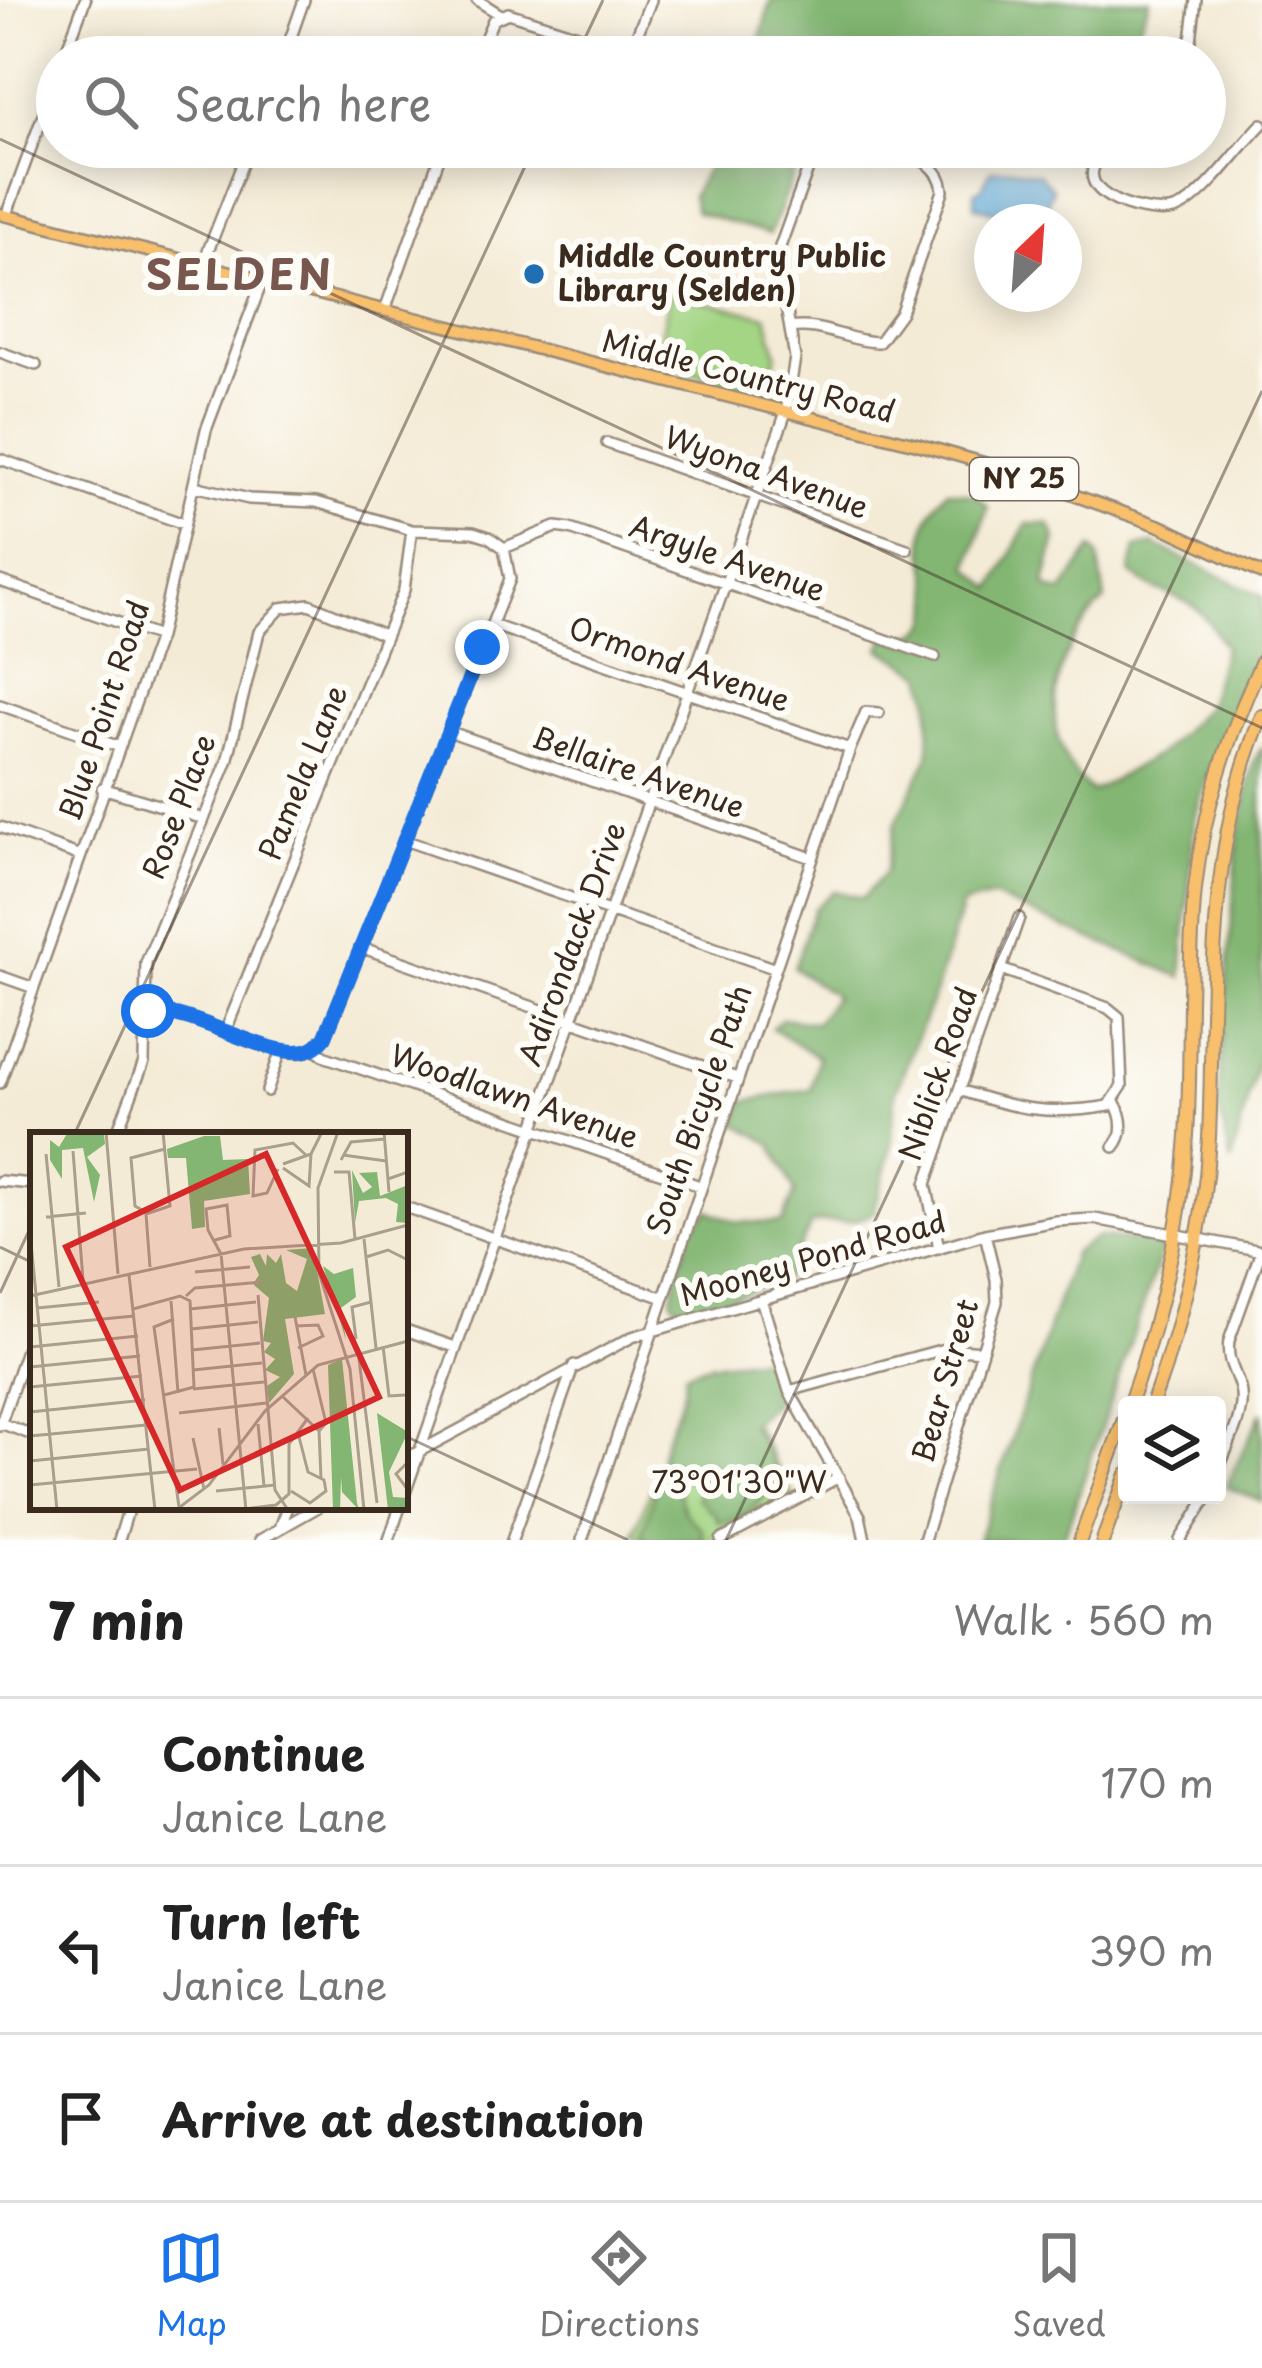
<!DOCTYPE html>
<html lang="en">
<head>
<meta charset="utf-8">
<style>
  :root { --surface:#fff; --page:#f6f6f6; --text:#222; --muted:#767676; --line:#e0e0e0; --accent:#1a73e8 }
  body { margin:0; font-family:"Playpen Sans",sans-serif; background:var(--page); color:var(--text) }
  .controls { position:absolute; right:36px; bottom:36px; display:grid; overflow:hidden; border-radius:12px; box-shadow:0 6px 30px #0003 }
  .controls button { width:108px; height:108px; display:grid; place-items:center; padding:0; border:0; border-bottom:3px solid var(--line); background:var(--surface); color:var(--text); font:60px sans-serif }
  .compass { position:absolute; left:974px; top:204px; width:108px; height:108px; border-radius:50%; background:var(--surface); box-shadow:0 6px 30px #0003; rotate:25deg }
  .stop { position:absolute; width:36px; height:36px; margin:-27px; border:9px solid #1a73e8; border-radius:50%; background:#fff }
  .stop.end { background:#1a73e8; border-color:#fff; box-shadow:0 3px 12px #0008 }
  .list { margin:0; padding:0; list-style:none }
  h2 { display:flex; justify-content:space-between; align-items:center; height:156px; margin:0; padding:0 48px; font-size:51px }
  h2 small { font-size:39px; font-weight:400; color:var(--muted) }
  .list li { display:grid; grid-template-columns:78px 1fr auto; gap:36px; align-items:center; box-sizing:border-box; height:168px; padding:0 48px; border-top:3px solid var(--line) }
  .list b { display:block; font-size:45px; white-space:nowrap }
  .list p { margin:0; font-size:39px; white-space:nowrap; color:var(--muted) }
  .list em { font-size:39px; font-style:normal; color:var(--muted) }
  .icon { flex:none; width:66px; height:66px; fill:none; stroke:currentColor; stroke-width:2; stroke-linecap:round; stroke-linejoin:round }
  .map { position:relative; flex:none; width:1262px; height:1540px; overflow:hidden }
  .search { position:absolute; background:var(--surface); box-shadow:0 6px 30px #0003; left:36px; right:36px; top:36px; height:132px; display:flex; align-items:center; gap:30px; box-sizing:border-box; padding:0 42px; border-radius:66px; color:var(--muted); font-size:45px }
  .sheet { height:660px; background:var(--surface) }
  nav { display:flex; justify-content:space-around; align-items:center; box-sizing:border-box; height:168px; border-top:3px solid var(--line); background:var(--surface); font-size:33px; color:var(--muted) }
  nav a { display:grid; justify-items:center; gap:6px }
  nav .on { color:var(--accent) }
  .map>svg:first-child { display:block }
  .green { fill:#a3d584; stroke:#6f8051; stroke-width:3 }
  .forest { fill:#82b672; stroke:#5e7048; stroke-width:3 }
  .water { fill:#63acda; stroke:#4f6b7c; stroke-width:3 }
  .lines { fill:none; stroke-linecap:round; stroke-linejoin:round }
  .minor-casing { stroke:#988a7a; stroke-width:14 }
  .major-casing { stroke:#988a7a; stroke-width:15 }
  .highway-casing { stroke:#988a7a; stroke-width:16 }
  .minor { stroke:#fff; stroke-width:9 }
  .major { stroke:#f8bf6c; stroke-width:10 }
  .highway { stroke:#f8bf6c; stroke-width:12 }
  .route { stroke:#1a73e8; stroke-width:15 }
  .ticks { fill:none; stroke:#3b2a1e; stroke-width:3; stroke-opacity:0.45 }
  .poi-dot { fill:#1f6fb2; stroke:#fdfcf7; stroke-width:4.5 }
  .labels { text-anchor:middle; stroke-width:12; stroke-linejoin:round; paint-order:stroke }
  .shield { fill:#fdfcf7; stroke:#75695f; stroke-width:3 }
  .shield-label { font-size:27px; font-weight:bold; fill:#3b2a1e }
  .poi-label { font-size:30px; font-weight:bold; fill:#3b2a1e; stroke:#fdfcf7; text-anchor:start }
  .street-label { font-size:30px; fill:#3b2a1e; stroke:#fdfcf7 }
  .district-label { font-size:42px; font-weight:bold; letter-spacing:3px; fill:#78584e; stroke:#fdfcf7 }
  .inset-road { fill:none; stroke:#aa9e8c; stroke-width:3 }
  .view { fill:#d62828; fill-opacity:0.15; stroke:#d62828; stroke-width:6 }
  .inset-edge { fill:none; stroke:#3b2a1e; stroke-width:6 }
  .ticks-label { font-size:30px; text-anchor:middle; fill:#3b2a1e; stroke:#fdfcf7; stroke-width:12; stroke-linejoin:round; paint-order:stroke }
</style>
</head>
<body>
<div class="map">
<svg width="1262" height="1540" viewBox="0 0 1262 1540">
  <rect width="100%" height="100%" fill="#fdfcf7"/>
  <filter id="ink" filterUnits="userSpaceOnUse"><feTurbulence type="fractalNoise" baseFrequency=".00833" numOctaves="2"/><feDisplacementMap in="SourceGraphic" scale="24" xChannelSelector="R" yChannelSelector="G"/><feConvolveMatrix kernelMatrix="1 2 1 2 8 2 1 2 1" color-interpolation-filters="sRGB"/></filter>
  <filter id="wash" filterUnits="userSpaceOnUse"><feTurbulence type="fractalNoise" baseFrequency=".004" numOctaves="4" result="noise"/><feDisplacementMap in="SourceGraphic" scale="48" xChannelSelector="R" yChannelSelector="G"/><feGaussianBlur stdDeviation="2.7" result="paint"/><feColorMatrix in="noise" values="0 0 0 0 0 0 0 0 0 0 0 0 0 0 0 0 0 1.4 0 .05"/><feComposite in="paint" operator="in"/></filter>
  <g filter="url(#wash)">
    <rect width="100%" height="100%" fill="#f4ebd6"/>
    <path class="green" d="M670,294L767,316L777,354L766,392L655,362Z
      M753,1423L794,1497L710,1540H643L634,1533L652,1486Z"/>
    <path class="forest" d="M771,0H1150L1127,57H755Z
      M727,147H804L770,234L696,212L692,196L712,159Z
      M948,490L974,494L988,507L969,567L993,589L1027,524H1049L1056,538L1045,585L1051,590L1063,592L1092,548L1098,555L1105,600C1050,649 1032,742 1092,792L1162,752L1207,706L1224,647C1191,583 1174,608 1130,573L1136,548L1153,544L1262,596V649L1210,770L1194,819L1182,977L993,897L962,905L937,987L895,1093L891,1149L874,1212C849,1228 835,1218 811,1224L784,1280L701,1307L676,1306L671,1299L689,1233L708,1210L736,1222L782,1223L795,1192L772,1144L736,1123L745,1101L811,1089L818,1057L772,1028L783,1018L816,1023L835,996L794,968L814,909L834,891L863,898L886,871L896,822L929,756L930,703L924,674L880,648L888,635C957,644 924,577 924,542C923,523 935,503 948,490Z
      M1262,746V1045L1231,1163L1218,1103L1228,969L1238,837L1254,762Z
      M1098,1237L1154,1242L1162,1250L1063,1540H978L1074,1252Z
      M764,1358L770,1370L775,1402L750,1425L772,1459L778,1480C762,1500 745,1523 718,1522L716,1515L697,1498L703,1472L692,1467L678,1485C680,1507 683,1515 702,1528L703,1537L699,1540H646L642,1532C654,1505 656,1476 663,1447C670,1422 685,1399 685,1373L709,1364Z
      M1262,1412V1501L1226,1487Z"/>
    <path class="water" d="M1011,168L1039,174L1053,188L1043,214L1032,222L975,206V191L982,187L991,170Z"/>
  </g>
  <g filter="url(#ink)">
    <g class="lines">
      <g class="minor-casing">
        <path id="minor" d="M477,0L501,15
          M64,57L85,0
          M284,57L304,0
          M477,57L493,20L508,13L606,44L628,46L635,40L651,0
          M1189,57L1196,0
          M1112,147C1053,189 1143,218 1174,210C1201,202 1241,145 1262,124
          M6,216L57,77
          M202,266L249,147
          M385,310L443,147
          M790,328C821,322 848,342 879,342L901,312L943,191C941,161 910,155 885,147
          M0,352L36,365
          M607,443L907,549
          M0,459L184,524
          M504,548L556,527L570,529L935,657
          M0,581L159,637
          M492,625L850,749
          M0,705L117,746
          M448,731L812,858
          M102,788L204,819
          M0,827L81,856
          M404,840L773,968
          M363,948L737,1078
          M0,976L34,988
          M147,1011C199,1011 262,1056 302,1052C312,1050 318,1045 325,1037L510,579L504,548L489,537L473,532L412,530L316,502L249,499L194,486
          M226,1030L404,590L412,530
          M314,1048L326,1057L700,1186
          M0,1083L159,637L206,430L262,282
          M959,1090C1015,1109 1050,1116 1109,1106L1122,1086L1119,1017L1108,1008L1001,969
          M267,1091L281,1050
          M116,1135L144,1062L146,963L227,762L259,632L281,608L309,604L384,635
          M1114,1147C1125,1134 1123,1117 1115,1103
          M0,1181L33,1184
          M405,1207L661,1297
          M939,1248L926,1184L1019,918
          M761,1299L789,1391L860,1516L865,1540
          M405,1330L455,1347
          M789,1391L948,1348L982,1351
          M0,1423L33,1435
          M0,1425L33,1330
          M405,1459L632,1337L985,1234L1056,1221L1095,1219L1262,1251
          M1217,1473C1225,1450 1247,1413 1240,1388C1235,1370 1226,1361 1229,1341L1261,1251
          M405,1493L786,412L795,358L777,255L816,147
          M280,1528L288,1507
          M119,1540L129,1507
          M260,1540L318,1507
          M389,1540L400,1507
          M512,1540L574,1365
          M582,1540L850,749L866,712L879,713
          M721,1540L839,1477
          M924,1540L997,1302L996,1279L985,1234
          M1180,1540L1209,1495"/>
      </g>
      <g class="major-casing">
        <path id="major" d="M0,214L917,444L987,464L1163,527L1262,574"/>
      </g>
      <g class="highway-casing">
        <path id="highway" d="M1129,1405C1160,1319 1181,1228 1187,1136C1192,1054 1187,971 1195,889C1203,808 1229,734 1262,661
          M1152,1405C1183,1319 1204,1230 1209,1138C1215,995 1204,851 1262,716
          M1080,1540L1127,1411
          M1103,1540L1127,1474"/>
      </g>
      <use href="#minor" class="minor"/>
      <use href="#major" class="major"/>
      <use href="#highway" class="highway"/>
    </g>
  </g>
  <g class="lines" filter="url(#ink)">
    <path class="route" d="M148,1011C199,1011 262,1056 302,1051C313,1050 318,1045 325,1037L482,647"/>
  </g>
  <path class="ticks" d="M576,57L603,0M0,139L1262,728M74,1135L534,147M0,1247L33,1263M0,1293L33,1222M405,1436L628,1540M726,1540L1262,391"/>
  <circle class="poi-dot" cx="534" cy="274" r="12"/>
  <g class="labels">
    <rect class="shield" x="970" y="458" width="108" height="42" rx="9"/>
    <g class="shield-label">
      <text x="1024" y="488">NY 25</text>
    </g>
    <g class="poi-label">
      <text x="558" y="267">Middle Country Public<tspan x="558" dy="34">Library (Selden)</tspan></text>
    </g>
    <g class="street-label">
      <text transform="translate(748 377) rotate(14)" y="10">Middle Country Road</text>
      <text transform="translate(766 473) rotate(20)" y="10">Wyona Avenue</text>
      <text transform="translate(727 559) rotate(19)" y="10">Argyle Avenue</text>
      <text transform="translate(679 665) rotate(19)" y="10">Ormond Avenue</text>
      <text transform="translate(105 711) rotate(-72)" y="10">Blue Point Road</text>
      <text transform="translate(304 773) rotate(-68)" y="10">Pamela Lane</text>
      <text transform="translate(638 773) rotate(19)" y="10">Bellaire Avenue</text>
      <text transform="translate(180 807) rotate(-69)" y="10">Rose Place</text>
      <text transform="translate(573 944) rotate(-70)" y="10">Adirondack Drive</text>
      <text transform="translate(939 1074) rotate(-71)" y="10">Niblick Road</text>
      <text transform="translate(514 1097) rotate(19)" y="10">Woodlawn Avenue</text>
      <text transform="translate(700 1110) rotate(-71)" y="10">South Bicycle Path</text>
      <text transform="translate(813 1259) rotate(-16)" y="10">Mooney Pond Road</text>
      <text transform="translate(946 1381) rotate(-74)" y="10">Bear Street</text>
    </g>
    <g class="district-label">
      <text x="240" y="290">SELDEN</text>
    </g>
  </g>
  <g transform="translate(30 1132)">
    <rect width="378" height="378" fill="#f4ebd6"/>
    <path d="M38,0L74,3L75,12L57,25L70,43L64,70L53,16L32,18V47L20,28V8L29,15ZM174,4H190L193,28L218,27L220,62L174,69L175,95L162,97L156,26H138L137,17ZM322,38L333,61L342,55L329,41L347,40L350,64L378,53V91L366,90L368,72L356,66L329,69L325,91ZM283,116L295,182L255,187L264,242L239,271L237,254L250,245L235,238L245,227L234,220L241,211L233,209L239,166L223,152L229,143L221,125L230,122L236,134L237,122L246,131L251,122L256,151L267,159L277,127L256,118ZM293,134L304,142L323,136L326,165L311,176L316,208ZM312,227L327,371L329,378L312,360L311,345L310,378H303L298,233ZM347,281L378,300L359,340L363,365L378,366V378H358Z" fill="#82b672"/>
    <path class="inset-road" d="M76,0L88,142M220,0H261M308,0L288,56L289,141L320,237L334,378M354,0L359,60M43,19L53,148M16,22L29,155M313,23L356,29M311,28L321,10L355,7M253,32L281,22L292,0M253,36L279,54L281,22M248,37L237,61L223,64L225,18L263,11L277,24M304,40H319L325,107M358,47L378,40V4M116,80L105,74L101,26L135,17M16,85L56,81M0,101L27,378M334,107L346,216M185,108L200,104L197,73L176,77L178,98L191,122L216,378M336,125L358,118L378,128M120,135L116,82L140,74L133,0M165,140L220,135M99,143L125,378M228,163L245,358L258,378M0,164L214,117L311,111L378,93M156,164L165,156L232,150M141,169L148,261M7,176L69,170M103,177L150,164L160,169L164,255L134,263M160,177L226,170M265,185L276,243M144,187L124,195L149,375M0,194L104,184M266,194L288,193L293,204L268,216M161,197L228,190M326,207L322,175L341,170M353,214L359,264L375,263M0,215L108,204M162,218L230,211M328,219L347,371M0,235L110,224M283,237L296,291L289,299M163,238L232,231M0,255L112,244M163,257L234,250M253,265L289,299L291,346M0,280L115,268M149,281L236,271M228,292L234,354M189,296L193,332M0,304L116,293M163,306L174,357M0,329L119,317M378,330L366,342L378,358M0,353L167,337M186,359L245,353M261,359L280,371L296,359L294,348L278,340L268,301M146,378L179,353L235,279L288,233L378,209M206,378L246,373L259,362V312L278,286"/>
    <path class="view" d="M236,22L349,265L150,358L36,115Z"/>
    <rect width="378" height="378" class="inset-edge"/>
  </g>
  <g class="ticks-label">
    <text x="739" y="1493">73°01'30"W</text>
  </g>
</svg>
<div class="controls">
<button><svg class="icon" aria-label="layers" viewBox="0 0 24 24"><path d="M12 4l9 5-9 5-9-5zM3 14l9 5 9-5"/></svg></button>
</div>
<svg class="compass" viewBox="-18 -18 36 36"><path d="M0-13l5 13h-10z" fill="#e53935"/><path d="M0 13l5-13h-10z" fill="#767676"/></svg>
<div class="stop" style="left:148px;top:1011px"></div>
<div class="stop end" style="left:482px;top:647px"></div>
<div class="search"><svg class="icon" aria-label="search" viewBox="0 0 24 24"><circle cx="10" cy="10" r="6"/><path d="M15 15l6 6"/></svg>Search here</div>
</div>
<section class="sheet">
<h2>7 min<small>Walk · 560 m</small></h2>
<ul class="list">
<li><svg class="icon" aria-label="ahead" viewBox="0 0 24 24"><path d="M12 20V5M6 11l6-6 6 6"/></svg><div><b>Continue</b><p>Janice Lane</p></div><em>170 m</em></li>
<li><svg class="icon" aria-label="left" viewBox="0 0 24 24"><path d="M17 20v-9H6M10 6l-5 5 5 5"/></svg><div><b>Turn left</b><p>Janice Lane</p></div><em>390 m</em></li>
<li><svg class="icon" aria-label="arrive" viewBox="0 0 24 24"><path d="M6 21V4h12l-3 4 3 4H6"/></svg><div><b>Arrive at destination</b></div></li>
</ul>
</section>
<nav>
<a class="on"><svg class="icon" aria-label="map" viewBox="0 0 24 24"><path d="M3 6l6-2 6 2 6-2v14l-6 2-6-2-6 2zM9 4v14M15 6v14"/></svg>Map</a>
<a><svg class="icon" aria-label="directions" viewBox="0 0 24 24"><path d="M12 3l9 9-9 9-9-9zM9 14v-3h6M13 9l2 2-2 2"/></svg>Directions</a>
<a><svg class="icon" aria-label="saved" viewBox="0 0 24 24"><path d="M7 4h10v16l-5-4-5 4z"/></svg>Saved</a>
</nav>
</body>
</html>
